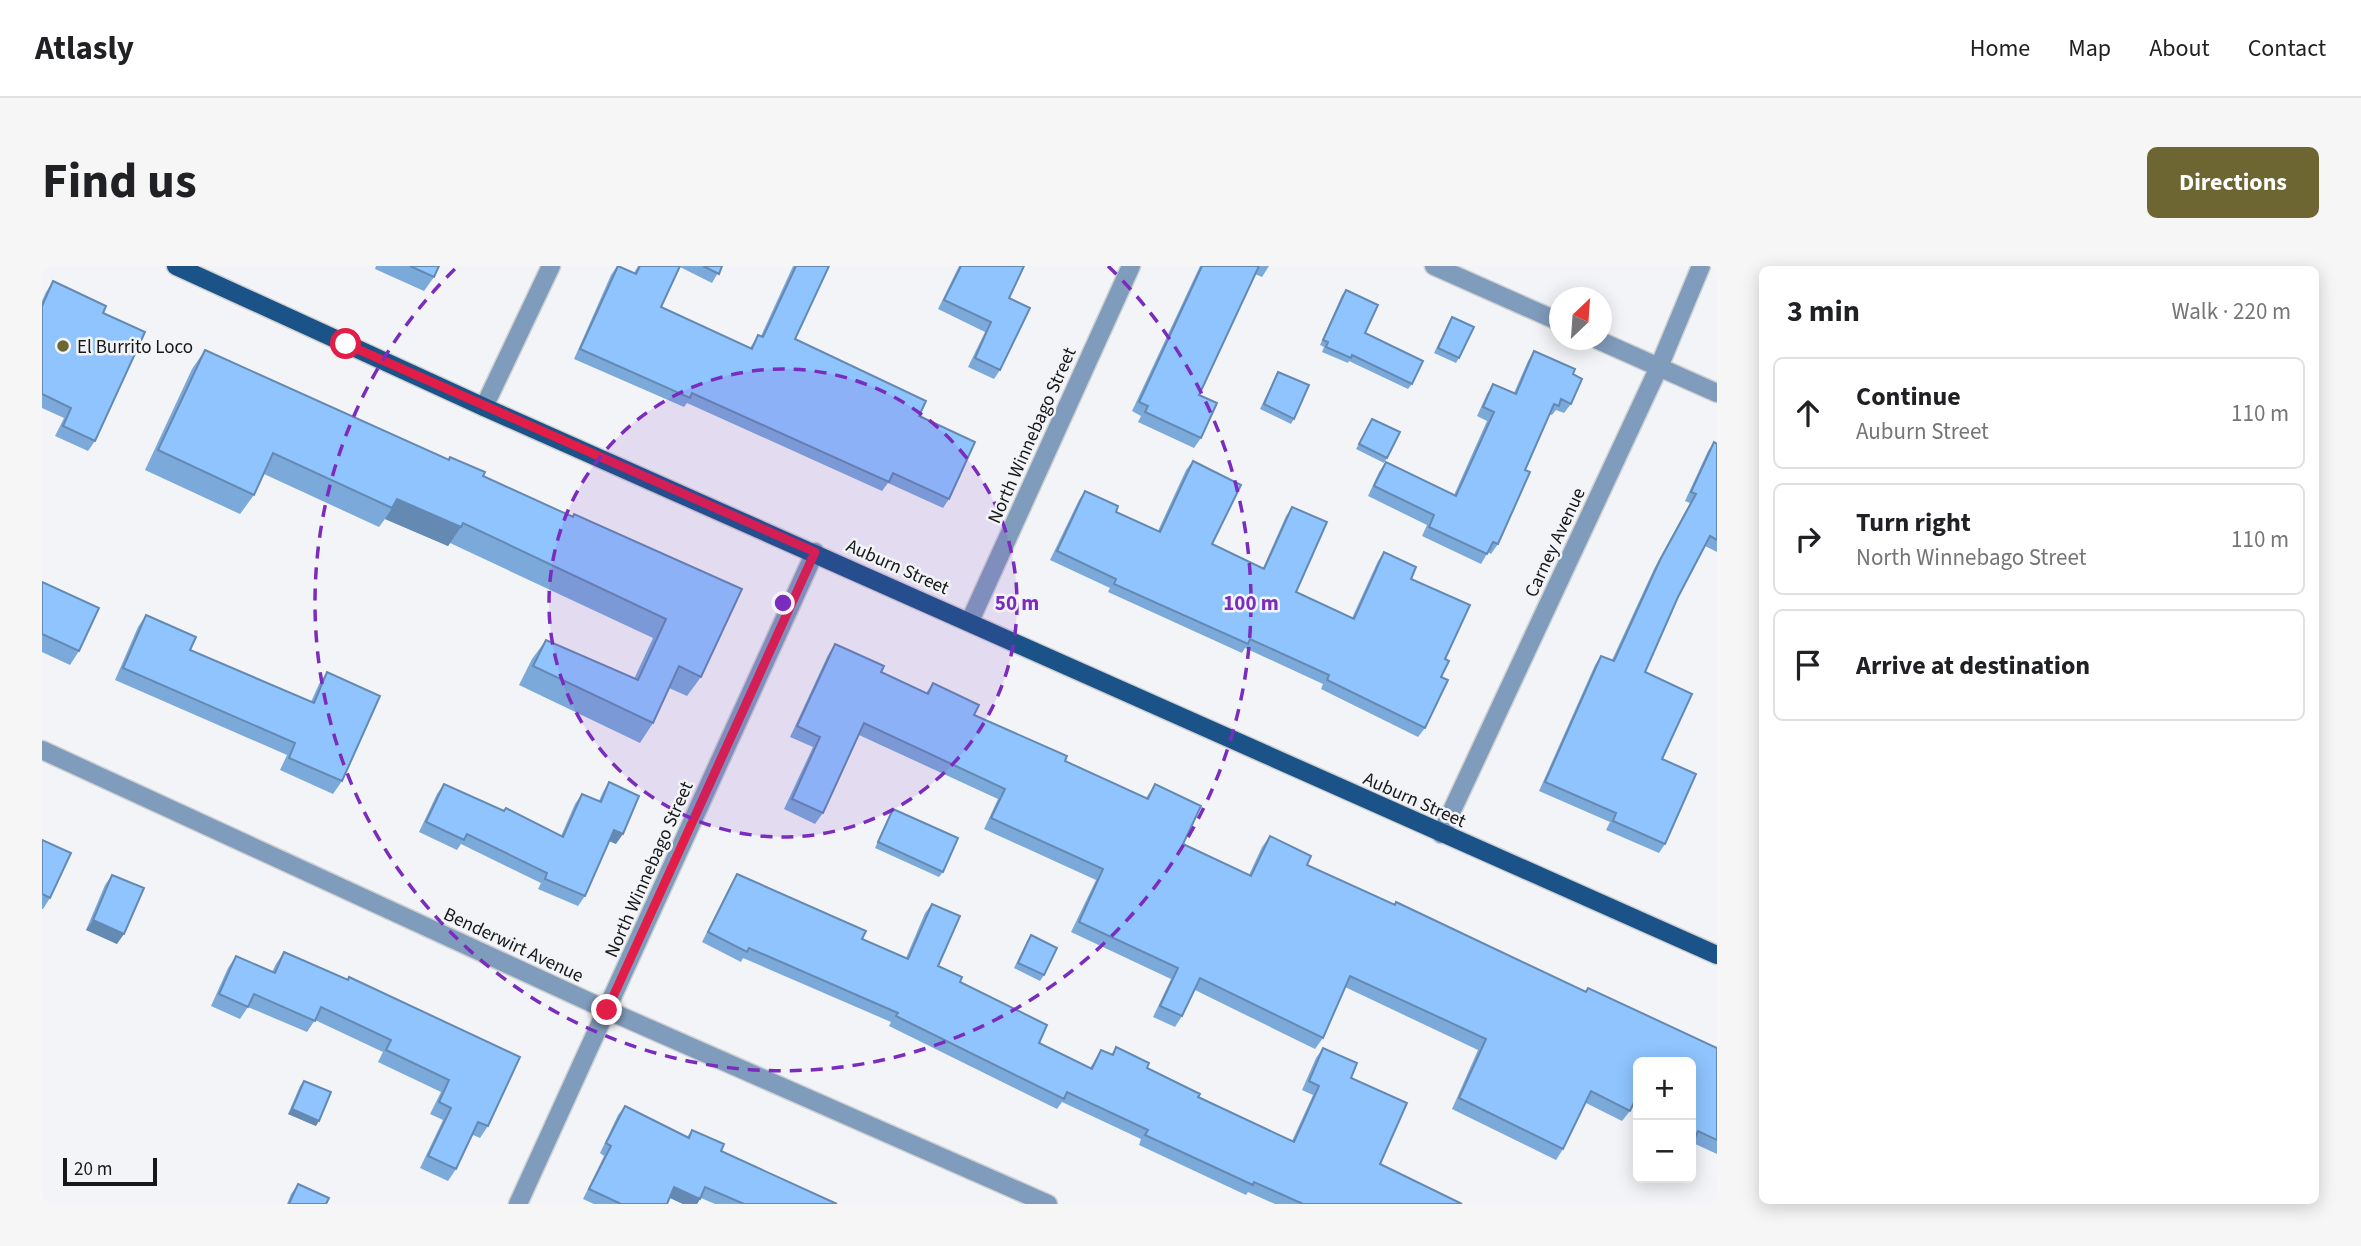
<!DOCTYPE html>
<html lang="en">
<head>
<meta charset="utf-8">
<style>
  :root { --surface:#fff; --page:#f6f6f6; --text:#202124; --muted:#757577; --line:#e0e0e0; --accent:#6d6633 }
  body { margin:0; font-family:"Source Sans 3",sans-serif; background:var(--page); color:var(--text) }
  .controls { position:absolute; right:21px; bottom:21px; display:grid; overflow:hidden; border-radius:10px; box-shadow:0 4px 18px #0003 }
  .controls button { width:63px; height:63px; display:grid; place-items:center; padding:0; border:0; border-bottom:2px solid var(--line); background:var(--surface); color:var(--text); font:35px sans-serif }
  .compass { position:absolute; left:1507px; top:21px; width:63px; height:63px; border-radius:50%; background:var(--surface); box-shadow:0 4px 18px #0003; rotate:25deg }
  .scale { position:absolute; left:21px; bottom:18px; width:94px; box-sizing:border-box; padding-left:7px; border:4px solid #161718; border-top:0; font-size:19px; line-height:24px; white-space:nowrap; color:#161718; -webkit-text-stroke:5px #f2f4f7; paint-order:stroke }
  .stop { position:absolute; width:21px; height:21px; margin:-16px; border:5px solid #e11d48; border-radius:50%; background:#fff }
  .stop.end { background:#e11d48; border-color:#fff; box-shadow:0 2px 7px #0008 }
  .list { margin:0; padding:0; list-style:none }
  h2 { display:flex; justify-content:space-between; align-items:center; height:91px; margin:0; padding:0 28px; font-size:30px }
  h2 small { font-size:23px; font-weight:400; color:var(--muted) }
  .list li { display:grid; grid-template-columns:46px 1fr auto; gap:21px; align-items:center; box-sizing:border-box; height:112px; margin:0 14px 14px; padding:0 14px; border:2px solid var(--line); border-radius:10px }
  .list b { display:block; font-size:26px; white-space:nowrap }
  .list p { margin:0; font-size:23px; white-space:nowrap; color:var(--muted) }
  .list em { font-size:23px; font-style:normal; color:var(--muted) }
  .icon { flex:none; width:38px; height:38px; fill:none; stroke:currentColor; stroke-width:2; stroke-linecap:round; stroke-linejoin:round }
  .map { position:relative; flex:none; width:1675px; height:938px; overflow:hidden; border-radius:10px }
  header { display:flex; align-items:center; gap:42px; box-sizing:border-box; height:98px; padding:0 35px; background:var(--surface); border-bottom:2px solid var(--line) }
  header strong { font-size:33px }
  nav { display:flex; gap:38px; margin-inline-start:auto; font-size:24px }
  .intro { display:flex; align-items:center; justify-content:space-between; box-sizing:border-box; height:168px; padding:0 42px }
  h1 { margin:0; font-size:49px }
  .button { padding:18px 32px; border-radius:10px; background:var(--accent); color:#fff; font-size:24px; font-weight:700 }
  main { display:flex; gap:42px; padding:0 42px }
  aside { flex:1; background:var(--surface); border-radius:10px; box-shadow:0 4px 18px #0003 }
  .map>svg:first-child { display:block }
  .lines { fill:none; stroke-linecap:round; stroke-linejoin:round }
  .minor-casing { stroke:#cfd1d3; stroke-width:21 }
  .major-casing { stroke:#cfd1d3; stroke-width:21 }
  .minor { stroke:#809cbc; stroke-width:18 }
  .major { stroke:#1b5288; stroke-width:18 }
  .wall { fill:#7ba9da }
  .shaded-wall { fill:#6489b2 }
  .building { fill:#8fc4fe; stroke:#6489b2; stroke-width:2 }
  .route { stroke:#e11d48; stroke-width:9 }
  .ring { fill:none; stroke:#7b2cbf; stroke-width:3.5; stroke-dasharray:12 9 }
  .poi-dot { fill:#6d6633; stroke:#f2f4f7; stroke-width:2.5 }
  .labels { text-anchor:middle; stroke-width:5; stroke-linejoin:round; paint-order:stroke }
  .poi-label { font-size:19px; fill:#161718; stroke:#f2f4f7; text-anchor:start }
  .street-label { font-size:19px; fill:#161718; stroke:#f2f4f7 }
  .centre { fill:#7b2cbf; stroke:#f2f4f7; stroke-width:3.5 }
  .ring-label { font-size:21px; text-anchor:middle; font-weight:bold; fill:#7b2cbf; stroke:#f2f4f7; stroke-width:5; stroke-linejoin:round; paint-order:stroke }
</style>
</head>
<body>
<header>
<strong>Atlasly</strong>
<nav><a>Home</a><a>Map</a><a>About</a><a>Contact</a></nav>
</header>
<div class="intro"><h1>Find us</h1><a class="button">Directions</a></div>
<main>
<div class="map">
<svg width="1675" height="938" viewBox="0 0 1675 938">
  <rect width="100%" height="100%" fill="#f2f4f7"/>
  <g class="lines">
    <g class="minor-casing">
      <path id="minor" d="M1392,0L1518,56
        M1556,74L1675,127
        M442,141L509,0
        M928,355L1089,0
        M0,484L565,744L1006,938
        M1399,568L1617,101L1659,0
        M476,938L773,286"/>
    </g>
    <g class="major-casing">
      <path id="major" d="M134,0L442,141L1675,689"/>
    </g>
    <use href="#minor" class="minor"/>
    <use href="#major" class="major"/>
  </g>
  <path class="wall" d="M334,0H397L392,11L382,25L333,3Z
    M575,0L592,7L596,0H680L670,17L638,1L619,41L708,82L716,69L719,70L751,0H787L753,73L877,150L907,233L901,242L846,217L840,225L645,137L642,141L532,93L569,9Z
    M917,0H982L967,32L958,104L952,113L926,101L943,66L896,43Z
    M1158,0H1227L1220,11L1213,8L1157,129L1159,172L1152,182L1096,156L1099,150L1090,145Z
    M11,15L61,47L53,175L46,185L13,170L22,152L0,142V35L4,26Z
    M1304,24L1323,67L1370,118L1366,123L1307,95L1306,97L1280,86L1282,81L1278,79L1300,29Z
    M1410,51L1417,92L1414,97L1392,87L1407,56Z
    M163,84L406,194L408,191L441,210L530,251L532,248L700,323L659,411L645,430L627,422L611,457L598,477L477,419L490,393L504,374L592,413L611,372L408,277L406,280L343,253L337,261L222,208L212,229L198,248L103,204L150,103Z
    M1492,85L1531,108L1529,138L1522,147L1514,144L1510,149L1507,148L1483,204L1456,278L1449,288L1446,286L1439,298L1380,270L1385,259L1326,230L1337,206L1344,196L1412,229L1445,155L1435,150L1445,128L1451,118L1472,127L1486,95Z
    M1236,106L1252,153L1249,158L1218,143L1233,111Z
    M1330,153L1345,192L1342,197L1314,183Z
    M1672,176L1675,178V286L1663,280L1636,331L1603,406L1620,493L1623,578L1617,587L1564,564L1568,556L1497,525L1553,399L1559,390L1570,394L1612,303L1648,237L1643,235L1666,185Z
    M1151,195L1170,278L1221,302L1244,250L1250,241L1254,326L1310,352L1336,295L1342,286L1369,313L1403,393L1399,411L1383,462L1376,471L1279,423L1281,418L1203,382L1200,387L1066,326L1068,322L1008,294L1037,234L1043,225L1074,246L1116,265L1144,204Z
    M0,316L37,385L28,399L0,386Z
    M104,349L148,384L269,436L277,418L285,406L300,515L291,528L238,504L245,489L73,414L96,361Z
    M793,378L839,406L884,427L891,417L932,449L1023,495L1104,532L1113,518L1141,578L1207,609L1220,581L1228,570L1265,599L1544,726L1546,722L1675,782V888L1651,877L1649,796H1596L1588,845L1580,855L1544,837L1521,883L1514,894L1410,843L1436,784L1303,721L1281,772L1273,783L1153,724L1140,750L1133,761L1111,751L1129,713L1029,666L1054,614L942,563L956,533L817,469L781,547L773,558L742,543L771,481L748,471L786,389Z
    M567,516L574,578L567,575L543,630L536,640L496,623L499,617L419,578L415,584L377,566L395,528L402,518L519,570L533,538L540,528L557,535L561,526Z
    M851,543L901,606L897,611L833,582L848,548Z
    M0,574L8,632L1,643H0Z
    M695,608L820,673L864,692L883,647L890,638L896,700L997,777L1048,802L1059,784L1069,789L1074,781L1105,802L1156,831L1250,875L1271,829L1260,824L1274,792L1281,782L1309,812L1338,898L1420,938H1233L1206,926L1204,929L1097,879L1099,873L1020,836L1015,843L847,760L849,756L701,692L699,696L660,676L689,618Z
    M70,609L75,678L44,664L63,619Z
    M989,669L1002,709L998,715L972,702L985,675Z
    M242,686L478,791L446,860L438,872L431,869L414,903L406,915L378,902L401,854L388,848L399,826L336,796L341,786L273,754L265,766L206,741L198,753L169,740L186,702L194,690L230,706L234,698Z
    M262,815L274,860L246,848L258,820Z
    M583,840L645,871L650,864L679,885L795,938H673L659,932L655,938H641L628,932L625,938H552L541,933L562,890L558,887L576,849Z
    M256,918L284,938H245L249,928Z"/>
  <path class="shaded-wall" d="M355,233L419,261L406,280L343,253L350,242Z
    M572,564L581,568L574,578L565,574Z
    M51,654L82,668L75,678L44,664Z
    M250,843L277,855L274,860L246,848Z
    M632,921L658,933L655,938H641L626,931Z"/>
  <path class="building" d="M368,0H397L392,11Z
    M576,0L594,8L598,0H638L619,41L710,83L716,69L721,71L754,0H787L753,73L884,135L877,150L933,176L907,233L851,207L847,216L650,127L648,132L538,83Z
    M661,0H680L677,8Z
    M919,0H982L967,32L988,42L958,104L933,92L949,56L902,34Z
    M1160,0H1217L1157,129L1175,137L1159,172L1103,146L1106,140L1097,136Z
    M11,15L64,40L61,47L103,66L53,175L21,160L29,142L0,128V40Z
    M1304,24L1336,39L1323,67L1381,95L1370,118L1310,89L1309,92L1284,81L1286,76L1281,74Z
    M1410,51L1432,61L1417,92L1396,82Z
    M163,84L407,194L408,191L443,206L441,210L531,251L532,248L700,323L659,411L637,400L611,457L491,400L504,374L596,414L624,353L421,257L419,261L355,233L350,242L231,187L212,229L116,184Z
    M1492,85L1533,103L1531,108L1540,113L1529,138L1519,133L1517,140L1512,138L1483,204L1488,206L1456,278L1451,276L1445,288L1387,261L1392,249L1332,220L1344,196L1414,230L1452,146L1441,141L1451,118L1474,128Z
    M1236,106L1267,119L1252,153L1222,138Z
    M1330,153L1358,166L1345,192L1317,178Z
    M1672,176L1675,178V274L1668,270L1636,331L1603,406L1650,428L1620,493L1654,508L1623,578L1571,555L1574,547L1503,516L1559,390L1572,395L1618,294L1654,228L1649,226Z
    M1151,195L1199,219L1170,278L1222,303L1250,241L1285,256L1254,326L1312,353L1342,286L1374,301L1369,313L1428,339L1403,393L1407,395L1399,411L1406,414L1383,462L1285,414L1287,409L1208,373L1206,378L1072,318L1074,313L1015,285L1043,225L1076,240L1074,246L1118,266Z
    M0,316L57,342L37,385L0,368Z
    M104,349L154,371L148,384L272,437L285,406L338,430L300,515L247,492L253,477L81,402Z
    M793,378L842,400L839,406L886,428L891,417L937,439L932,449L1025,490L1023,495L1106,533L1113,518L1159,540L1141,578L1209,610L1228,570L1269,590L1265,599L1353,639L1354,636L1544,726L1546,722L1675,782V874L1656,865L1649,881V796H1596V828L1588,845L1549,825L1521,883L1417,832L1444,773L1308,710L1281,772L1158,712L1140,750L1118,740L1136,702L1037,656L1061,603L949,552L963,523L822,457L781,547L750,533L778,471L755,460Z
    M567,516L597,530L581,568L572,564L543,630L503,613L505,607L425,568L422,574L384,556L402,518L462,545L464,542L521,571L540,528L559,536Z
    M851,543L916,572L901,606L836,576Z
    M0,574L29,587L8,632L0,628Z
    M695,608L824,665L820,673L866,693L890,638L918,650L896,700L920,711L918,716L1005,759L997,777L1050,803L1059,784L1071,789L1074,781L1107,797L1105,802L1158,828L1156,831L1252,876L1277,820L1267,815L1281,782L1315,797L1309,812L1365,837L1338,898L1420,938H1261L1212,916L1211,919L1103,869L1106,864L1025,826L1022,833L854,750L856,747L707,682L705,686L666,666Z
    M70,609L102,622L82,668L51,654Z
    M989,669L1015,682L1002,709L976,697Z
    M242,686L306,714L307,711L478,791L446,860L436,856L414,903L386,890L409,842L397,836L407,814L344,784L349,774L279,741L273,755L212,728L206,741L177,728L194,690L233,707Z
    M262,815L289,826L277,855L250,843Z
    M583,840L647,872L650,864L682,878L679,885L795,938H702L663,921L658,933L632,921L625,938H579L547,923L569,880L564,877Z
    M256,918L287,932L284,938H247Z"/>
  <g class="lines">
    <path class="route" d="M304,78L773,286L565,744"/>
  </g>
  <circle cx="741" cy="337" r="234" fill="#7b2cbf" fill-opacity=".12"/>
  <g class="ring">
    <circle cx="741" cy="337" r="234"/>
    <path d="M1066 0A468 468 0 1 1 416 0"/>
  </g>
  <circle class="poi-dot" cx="21" cy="80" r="7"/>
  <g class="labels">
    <g class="poi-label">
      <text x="35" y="87">El Burrito Loco</text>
    </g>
    <g class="street-label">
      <text transform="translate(989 169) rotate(-66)" y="7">North Winnebago Street</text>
      <text transform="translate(1512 276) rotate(-65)" y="7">Carney Avenue</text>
      <text transform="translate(856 300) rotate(24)" y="7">Auburn Street</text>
      <text transform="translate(1373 533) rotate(24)" y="7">Auburn Street</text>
      <text transform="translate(606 603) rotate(-66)" y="7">North Winnebago Street</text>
      <text transform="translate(472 678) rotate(25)" y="7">Benderwirt Avenue</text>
    </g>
  </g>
  <circle cx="741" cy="337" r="10" class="centre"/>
  <g class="ring-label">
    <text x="975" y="344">50 m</text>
    <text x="1209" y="344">100 m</text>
  </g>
</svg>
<div class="controls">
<button>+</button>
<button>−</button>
</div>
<svg class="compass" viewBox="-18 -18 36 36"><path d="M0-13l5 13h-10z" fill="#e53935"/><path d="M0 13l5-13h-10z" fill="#757577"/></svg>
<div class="scale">20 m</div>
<div class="stop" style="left:304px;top:78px"></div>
<div class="stop end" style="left:565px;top:744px"></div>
</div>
<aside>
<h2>3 min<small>Walk · 220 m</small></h2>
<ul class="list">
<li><svg class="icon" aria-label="ahead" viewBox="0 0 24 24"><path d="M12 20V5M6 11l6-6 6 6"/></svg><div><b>Continue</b><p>Auburn Street</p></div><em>110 m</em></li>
<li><svg class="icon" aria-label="right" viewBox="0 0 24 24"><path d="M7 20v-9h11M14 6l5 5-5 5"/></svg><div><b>Turn right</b><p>North Winnebago Street</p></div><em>110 m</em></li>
<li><svg class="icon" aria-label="arrive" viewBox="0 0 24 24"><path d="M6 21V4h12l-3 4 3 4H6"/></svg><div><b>Arrive at destination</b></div></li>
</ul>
</aside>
</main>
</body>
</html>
